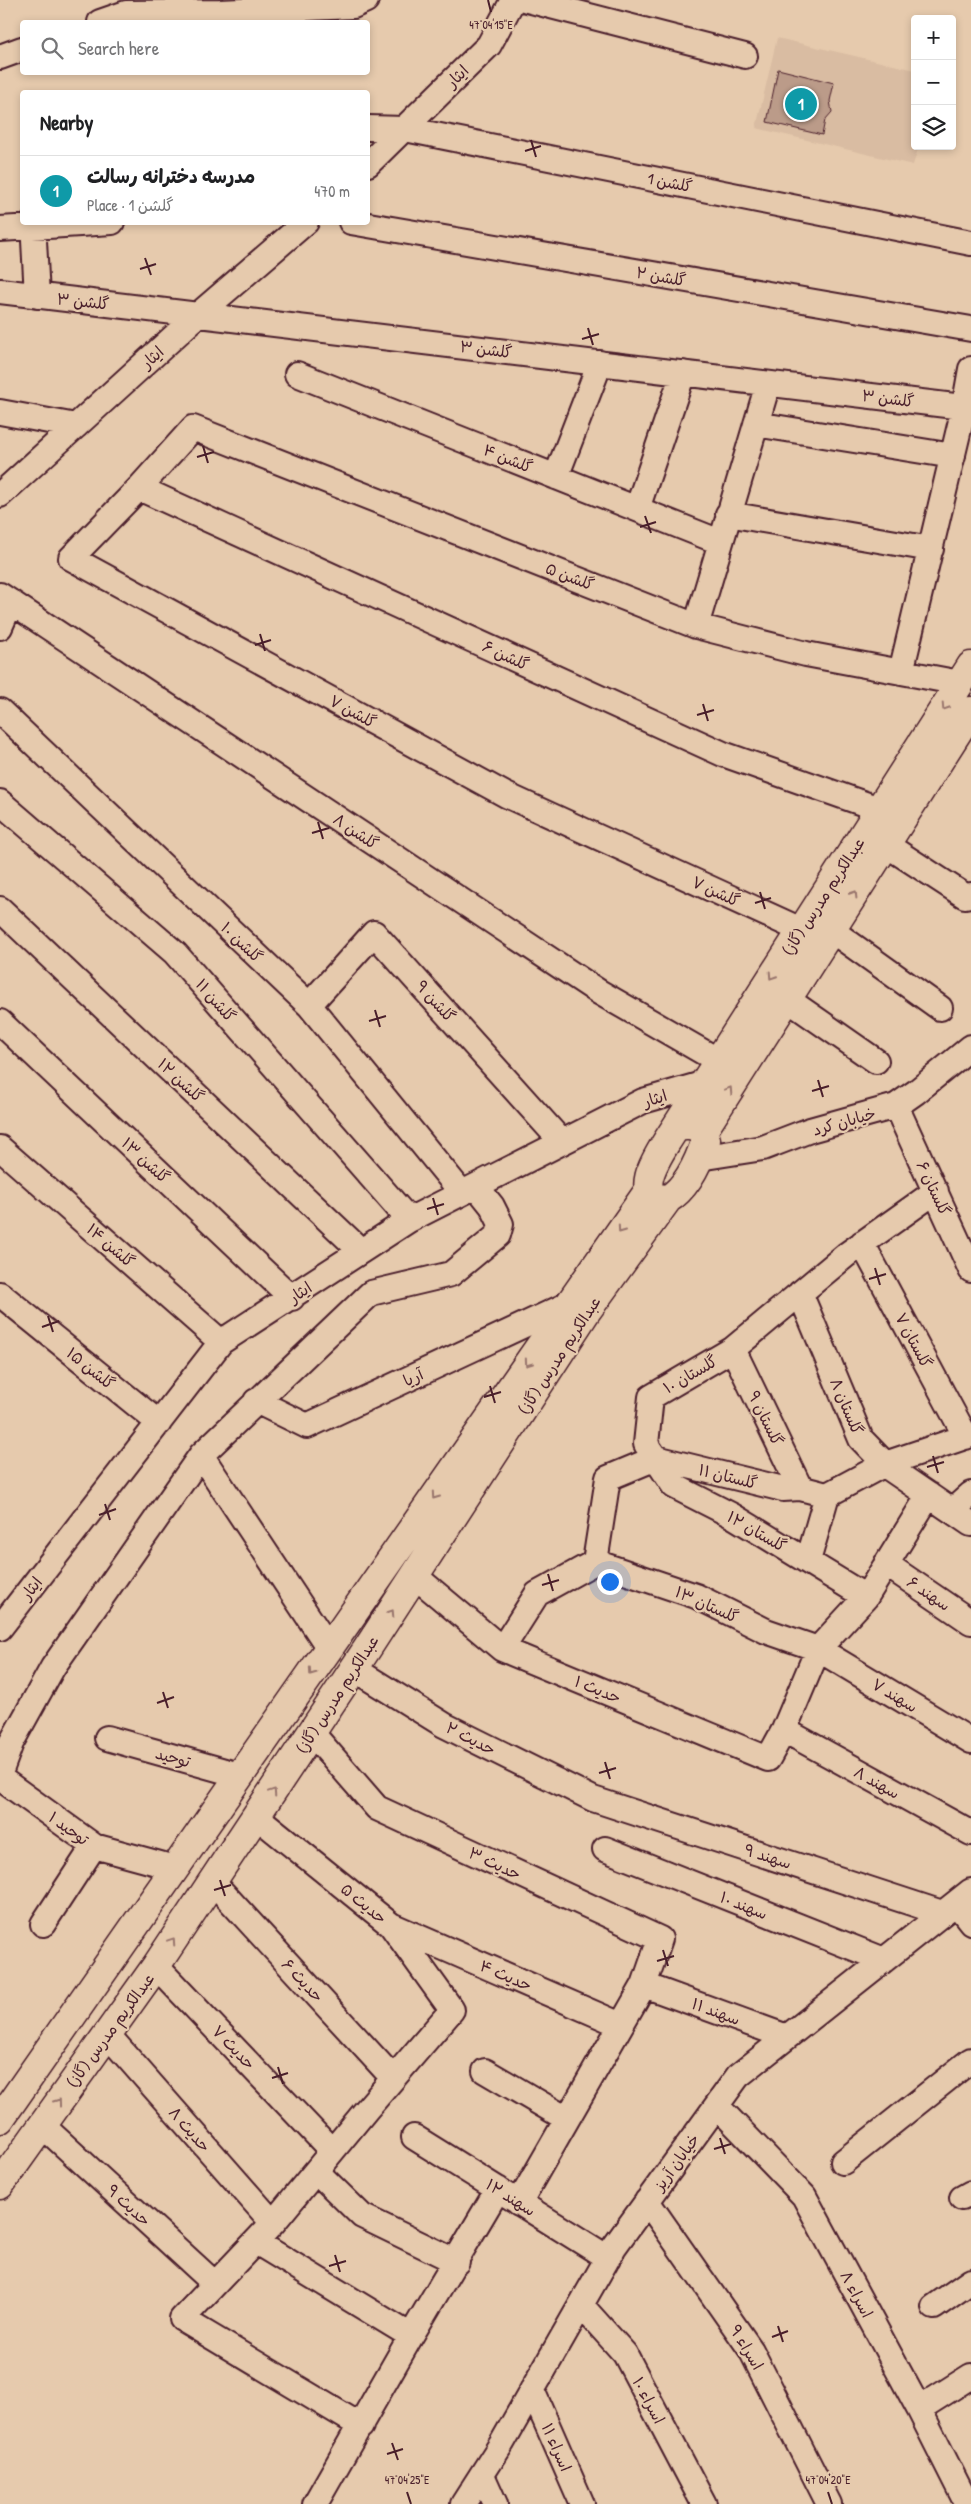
<!DOCTYPE html>
<html lang="en">
<head>
<meta charset="utf-8">
<style>
  :root { --surface:#fff; --page:#f6f6f6; --text:#202124; --muted:#757577; --line:#e0e0e0; --accent:#1a73e8 }
  body { margin:0; font-family:"Patrick Hand","Playpen Sans Arabic",sans-serif; background:var(--page); color:var(--text) }
  .controls { position:absolute; right:15px; top:15px; display:grid; overflow:hidden; border-radius:5px; box-shadow:0 2px 8px #0003 }
  .controls button { width:45px; height:45px; display:grid; place-items:center; padding:0; border:0; border-bottom:1px solid var(--line); background:var(--surface); color:var(--text); font:25px sans-serif }
  .you { position:absolute; left:609px; top:1581px; width:18px; height:18px; margin:-12px; border:4px solid #fff; border-radius:50%; background:#1a73e8; box-shadow:0 0 0 8px #1a73e833 }
  .badge { display:grid; place-items:center; width:32px; height:32px; border-radius:50%; background:var(--accent); color:#fff; font-size:16px; font-weight:700 }
  .pin { position:absolute; translate:-50% -50%; border:2px solid #fff; box-shadow:0 1px 5px #0006 }
  .list { margin:0; padding:0; list-style:none }
  h2 { display:flex; justify-content:space-between; align-items:center; height:65px; margin:0; padding:0 20px; font-size:21px }
  h2 small { font-size:16px; font-weight:400; color:var(--muted) }
  .list li { display:grid; grid-template-columns:32px 1fr auto; gap:15px; align-items:center; box-sizing:border-box; height:70px; padding:0 20px; border-top:1px solid var(--line) }
  .list b { display:block; font-size:19px; white-space:nowrap }
  .list p { margin:0; font-size:16px; white-space:nowrap; color:var(--muted) }
  .list em { font-size:16px; font-style:normal; color:var(--muted) }
  .icon { flex:none; width:28px; height:28px; fill:none; stroke:currentColor; stroke-width:2; stroke-linecap:round; stroke-linejoin:round }
  .map { position:relative; flex:none; width:971px; height:2504px; overflow:hidden }
  .search { position:absolute; background:var(--surface); box-shadow:0 2px 8px #0003; left:20px; top:20px; width:350px; height:55px; display:flex; align-items:center; gap:12px; box-sizing:border-box; padding:0 18px; border-radius:5px; color:var(--muted); font-size:19px }
  .panel { position:absolute; background:var(--surface); box-shadow:0 2px 8px #0003; left:20px; top:90px; width:350px; height:135px; border-radius:5px }
  .map>svg:first-child { display:block }
  .built { fill:#d9bca2 }
  .building { fill:#bb9b89; stroke:#4a1f2b }
  .lines { fill:none; stroke-linecap:round; stroke-linejoin:round }
  .street-casing { stroke:#4a1f2b; stroke-width:28 }
  .secondary-casing { stroke:#4a1f2b; stroke-width:31 }
  .street { stroke:#e6caad; stroke-width:24 }
  .secondary { stroke:#e6caad; stroke-width:28 }
  .oneway { stroke:#98746c }
  .ticks { fill:none; stroke:#4a1f2b; stroke-width:2 }
  .labels { text-anchor:middle; stroke-width:4.5; stroke-linejoin:round; paint-order:stroke }
  .street-label { font-size:16px; fill:#4a1f2b; stroke:#e6caad }
  .ticks-label { font-size:12px; text-anchor:middle; fill:#4a1f2b; stroke:#e6caad; stroke-width:4.5; stroke-linejoin:round; paint-order:stroke }
</style>
</head>
<body>
<div class="map">
<svg width="971" height="2504" viewBox="0 0 971 2504">
  <rect width="100%" height="100%" fill="#e6caad"/>
  <filter id="ink" filterUnits="userSpaceOnUse"><feTurbulence type="fractalNoise" baseFrequency=".02" numOctaves="2"/><feDisplacementMap in="SourceGraphic" scale="10" xChannelSelector="R" yChannelSelector="G"/><feConvolveMatrix kernelMatrix="1 2 1 2 8 2 1 2 1" color-interpolation-filters="sRGB"/></filter>
  <g filter="url(#ink)">
    <path class="built" d="M777,38L915,70V146H919L913,165L756,128Z"/>
    <path class="building" d="M778,69L834,83L830,101L832,112L825,120L822,135L767,122Z"/>
    <g class="lines">
      <g class="street-casing">
        <path id="street" d="M527,0L745,56
          M100,22L126,13L220,12L353,6L366,0
          M0,57L22,49
          M368,128L405,129L971,243
          M368,164L489,45L513,0
          M33,222L37,296
          M351,222L971,329
          M0,229L112,222
          M0,291L971,408
          M297,374L720,542
          M0,412L76,426
          M756,424L953,456
          M556,477L600,363
          M139,488L723,754L879,809
          M0,495L199,314L306,222
          M637,509L683,373
          M728,514L931,549
          M0,595L599,992L717,1060
          M696,626L768,384
          M0,627L11,602
          M901,672L964,408L971,369
          M0,711L309,1005L462,1193
          M0,802L175,953L409,1220
          M885,844L965,896L971,895
          M0,909L361,1251
          M801,930L506,795L71,558L139,488L193,428L696,626L806,654L960,683
          M831,930L940,1008
          M787,999L876,1061
          M309,1005L374,933L562,1142
          M0,1022L292,1298
          M896,1106L971,1270
          M0,1148L221,1342
          M699,1158L763,1148L810,1130L896,1106L916,1092L971,1047
          M862,1243L966,1437
          M800,1293L861,1439L889,1468L971,1524
          M0,1294L159,1423
          M733,1349L800,1488
          M256,1401L307,1426L569,1304
          M201,1455L329,1648
          M656,1458L783,1489L800,1488L827,1495L885,1464L971,1435
          M952,1511L971,1494
          M808,1561L827,1495
          M595,1562L696,1596L766,1631L818,1649L971,1741
          M595,1562L608,1478L656,1458
          M886,1564L971,1622
          M415,1576L502,1649L768,1759L784,1730L818,1649L866,1597L929,1495
          M866,1597L733,1516L674,1486L646,1444L651,1397L733,1349L846,1255L936,1191
          M0,1628L221,1342L409,1220L643,1101L702,1084
          M502,1649L537,1594L595,1562
          M354,1669L444,1725L593,1799L942,1913
          M784,1730L971,1833
          M312,1733L377,1808L660,1939L644,1985L519,2203
          M107,1738L239,1775
          M0,1773L11,1743L53,1667L201,1455L371,1293L451,1274L498,1235L501,1224L492,1206L476,1186
          M0,1778L94,1846L175,1868
          M256,1816L391,1925L452,2010L367,2109L273,2223L182,2319L361,2426
          M605,1849L884,1960
          M212,1881L393,2078
          M956,1903L971,1922
          M43,1924L94,1846
          M391,1925L621,2025
          M156,1966L332,2151
          M644,1985L787,2037
          M107,2034L273,2223
          M485,2071L567,2119
          M717,2106L804,2196L919,2409L967,2504
          M42,2125L215,2284
          M414,2137L608,2258
          M843,2162L971,2060
          M316,2171L362,2216L457,2262
          M962,2198L971,2193
          M647,2201L751,2350L829,2504
          M256,2242L411,2336
          M581,2305L625,2354L704,2504
          M934,2307L971,2281
          M532,2390L582,2504
          M919,2409L971,2376
          M482,2475L495,2504
          M315,2504L411,2336L498,2189
          M463,2504L502,2443L614,2247L738,2076L971,1891"/>
      </g>
      <g class="secondary-casing">
        <path id="secondary" d="M676,1128C687,1124 693,1126 703,1131L706,1140C699,1161 688,1187 668,1199C630,1199 657,1157 667,1141L971,666
          M703,1131L971,711
          M0,2119L649,1190
          M0,2185L156,1966L367,1649L586,1312L668,1199"/>
      </g>
      <use href="#street" class="street"/>
      <use href="#secondary" class="secondary"/>
    </g>
    <defs><path id="oneway-chevron" d="M-2-3.5L2.5 0L-2 3.5" fill="none" stroke-width="1.6" stroke-linecap="round" stroke-linejoin="round" transform="scale(1.25)"/></defs>
    <g class="oneway">
      <use href="#oneway-chevron" transform="translate(945 707) rotate(123)"/>
      <use href="#oneway-chevron" transform="translate(854 894) rotate(-58)"/>
      <use href="#oneway-chevron" transform="translate(772 976) rotate(123)"/>
      <use href="#oneway-chevron" transform="translate(729 1090) rotate(-57)"/>
      <use href="#oneway-chevron" transform="translate(621 1230) rotate(125)"/>
      <use href="#oneway-chevron" transform="translate(528 1363) rotate(125)"/>
      <use href="#oneway-chevron" transform="translate(435 1496) rotate(125)"/>
      <use href="#oneway-chevron" transform="translate(391 1613) rotate(-57)"/>
      <use href="#oneway-chevron" transform="translate(312 1672) rotate(125)"/>
      <use href="#oneway-chevron" transform="translate(273 1792) rotate(-56)"/>
      <use href="#oneway-chevron" transform="translate(172 1941) rotate(-56)"/>
      <use href="#oneway-chevron" transform="translate(58 2102) rotate(-54)"/>
    </g>
  </g>
  <path class="ticks" d="M488,0L491,12M531,140L536,157M525,151L541,146M145,258L151,275M140,269L156,264M588,328L593,345M582,339L599,334M203,446L208,463M197,457L214,452M645,516L651,533M640,527L656,522M260,634L265,651M255,645L271,640M703,704L708,721M697,715L714,710M318,822L323,839M312,833L329,828M760,892L765,909M755,903L771,898M375,1010L380,1027M369,1021L386,1016M818,1080L823,1097M812,1091L829,1086M433,1198L438,1215M427,1209L444,1204M875,1268L880,1285M869,1279L886,1274M48,1316L53,1332M42,1327L59,1321M490,1386L495,1403M484,1397L501,1392M933,1456L938,1473M927,1467L944,1462M105,1504L110,1520M99,1515L116,1509M548,1574L553,1591M542,1585L559,1580M163,1692L168,1708M157,1703L174,1697M605,1762L610,1779M599,1773L616,1768M220,1880L225,1896M214,1890L231,1885M663,1950L668,1966M657,1961L674,1956M278,2067L283,2084M272,2078L288,2073M720,2138L725,2154M714,2149L731,2144M335,2255L340,2272M329,2266L346,2261M778,2326L783,2342M772,2337L788,2331M392,2443L398,2460M387,2454L403,2449M407,2492L411,2504M828,2492L832,2504"/>
  <g class="labels">
    <g class="street-label">
      <text transform="translate(457 76) rotate(-45)" y="6">ایثار</text>
      <text transform="translate(670 182) rotate(11)" y="6">گلشن 1</text>
      <text transform="translate(661 276) rotate(10)" y="6">گلشن ۲</text>
      <text transform="translate(83 301) rotate(6)" y="6">گلشن ۳</text>
      <text transform="translate(486 349) rotate(7)" y="6">گلشن ۳</text>
      <text transform="translate(152 357) rotate(-42)" y="6">ایثار</text>
      <text transform="translate(888 398) rotate(7)" y="6">گلشن ۳</text>
      <text transform="translate(508 458) rotate(22)" y="6">گلشن ۴</text>
      <text transform="translate(570 576) rotate(21)" y="6">گلشن ۵</text>
      <text transform="translate(506 655) rotate(25)" y="6">گلشن ۶</text>
      <text transform="translate(353 711) rotate(29)" y="6">گلشن ۷</text>
      <text transform="translate(356 831) rotate(34)" y="6">گلشن ۸</text>
      <text transform="translate(716 891) rotate(25)" y="6">گلشن ۷</text>
      <text transform="translate(823 896) rotate(-57)" y="6">عبدالکریم مدرس (گاز)</text>
      <text transform="translate(242 942) rotate(44)" y="6">گلشن ۱۰</text>
      <text transform="translate(216 1000) rotate(49)" y="6">گلشن ۱۱</text>
      <text transform="translate(436 1001) rotate(48)" y="6">گلشن ۹</text>
      <text transform="translate(181 1080) rotate(43)" y="6">گلشن ۱۲</text>
      <text transform="translate(655 1098) rotate(-18)" y="6">ایثار</text>
      <text transform="translate(844 1121) rotate(-16)" y="6">خیابان کرد</text>
      <text transform="translate(146 1160) rotate(43)" y="6">گلشن ۱۳</text>
      <text transform="translate(934 1188) rotate(65)" y="6">گلستان ۶</text>
      <text transform="translate(111 1245) rotate(41)" y="6">گلشن ۱۴</text>
      <text transform="translate(300 1292) rotate(-34)" y="6">ایثار</text>
      <text transform="translate(914 1340) rotate(62)" y="6">گلستان ۷</text>
      <text transform="translate(559 1355) rotate(-57)" y="6">عبدالکریم مدرس (گاز)</text>
      <text transform="translate(91 1368) rotate(39)" y="6">گلشن ۱۵</text>
      <text transform="translate(690 1374) rotate(-30)" y="6">گلستان ۱۰</text>
      <text transform="translate(413 1377) rotate(-25)" y="6">آریا</text>
      <text transform="translate(847 1406) rotate(67)" y="6">گلستان ۸</text>
      <text transform="translate(766 1418) rotate(64)" y="6">گلستان ۹</text>
      <text transform="translate(728 1476) rotate(14)" y="6">گلستان ۱۱</text>
      <text transform="translate(757 1531) rotate(30)" y="6">گلستان ۱۲</text>
      <text transform="translate(31 1588) rotate(-52)" y="6">ایثار</text>
      <text transform="translate(929 1593) rotate(34)" y="6">سهند ۶</text>
      <text transform="translate(707 1604) rotate(24)" y="6">گلستان ۱۳</text>
      <text transform="translate(598 1689) rotate(22)" y="6">حدیث ۱</text>
      <text transform="translate(337 1694) rotate(-57)" y="6">عبدالکریم مدرس (گاز)</text>
      <text transform="translate(895 1695) rotate(31)" y="6">سهند ۷</text>
      <text transform="translate(471 1738) rotate(27)" y="6">حدیث ۲</text>
      <text transform="translate(173 1757) rotate(16)" y="6">توحید</text>
      <text transform="translate(877 1782) rotate(29)" y="6">سهند ۸</text>
      <text transform="translate(69 1828) rotate(36)" y="6">توحید ۱</text>
      <text transform="translate(768 1856) rotate(18)" y="6">سهند ۹</text>
      <text transform="translate(495 1863) rotate(25)" y="6">حدیث ۳</text>
      <text transform="translate(364 1903) rotate(39)" y="6">حدیث ۵</text>
      <text transform="translate(744 1905) rotate(22)" y="6">سهند ۱۰</text>
      <text transform="translate(506 1975) rotate(23)" y="6">حدیث ۴</text>
      <text transform="translate(303 1980) rotate(47)" y="6">حدیث ۶</text>
      <text transform="translate(716 2011) rotate(20)" y="6">سهند ۱۱</text>
      <text transform="translate(110 2030) rotate(-54)" y="6">عبدالکریم مدرس (گاز)</text>
      <text transform="translate(234 2047) rotate(46)" y="6">حدیث ۷</text>
      <text transform="translate(190 2129) rotate(49)" y="6">حدیث ۸</text>
      <text transform="translate(676 2162) rotate(-54)" y="6">خیابان آریز</text>
      <text transform="translate(511 2197) rotate(32)" y="6">سهند ۱۲</text>
      <text transform="translate(129 2205) rotate(43)" y="6">حدیث ۹</text>
      <text transform="translate(857 2294) rotate(62)" y="6">اسراء ۸</text>
      <text transform="translate(747 2347) rotate(59)" y="6">اسراء ۹</text>
      <text transform="translate(649 2400) rotate(62)" y="6">اسراء ۱۰</text>
      <text transform="translate(557 2447) rotate(66)" y="6">اسراء ۱۱</text>
    </g>
  </g>
  <g class="ticks-label">
    <text x="491" y="29">47°04'15"E</text>
    <text x="407" y="2484">47°04'25"E</text>
    <text x="828" y="2484">47°04'20"E</text>
  </g>
</svg>
<div class="controls">
<button>+</button>
<button>−</button>
<button><svg class="icon" aria-label="layers" viewBox="0 0 24 24"><path d="M12 4l9 5-9 5-9-5zM3 14l9 5 9-5"/></svg></button>
</div>
<div class="you"></div>
<div class="pin badge" style="left:801px;top:104px;background:#0f9aa8">1</div>
<div class="search"><svg class="icon" aria-label="search" viewBox="0 0 24 24"><circle cx="10" cy="10" r="6"/><path d="M15 15l6 6"/></svg>Search here</div>
<section class="panel">
<h2>Nearby<small></small></h2>
<ul class="list">
<li><span class="badge" style="background:#0f9aa8">1</span><div><b>مدرسه دخترانه رسالت</b><p>Place · گلشن 1</p></div><em>470 m</em></li>
</ul>
</section>
</div>
</body>
</html>
